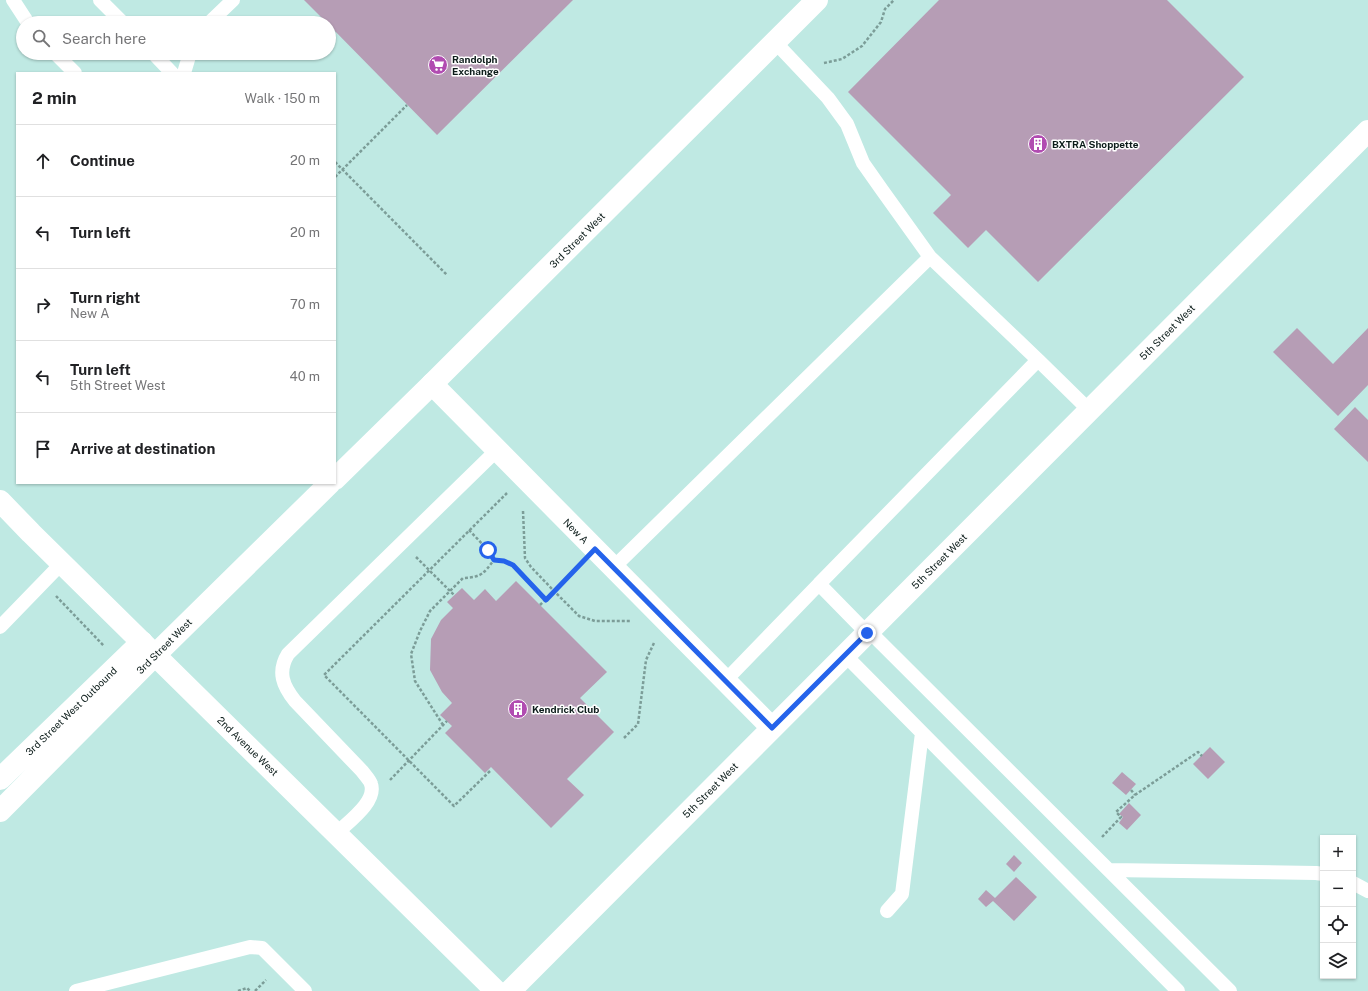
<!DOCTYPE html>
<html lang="en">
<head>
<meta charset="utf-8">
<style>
  :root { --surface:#fff; --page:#f2f2f2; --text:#202124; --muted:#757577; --line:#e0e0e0 }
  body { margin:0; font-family:"Public Sans",sans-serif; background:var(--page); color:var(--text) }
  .controls { position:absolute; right:12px; bottom:12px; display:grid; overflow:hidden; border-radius:0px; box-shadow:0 1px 3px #0004 }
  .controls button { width:36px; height:36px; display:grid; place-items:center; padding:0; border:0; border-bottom:1px solid var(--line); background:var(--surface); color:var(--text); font:20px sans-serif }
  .stop { position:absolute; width:12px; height:12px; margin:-9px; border:3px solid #2563eb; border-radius:50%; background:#fff }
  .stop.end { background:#2563eb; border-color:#fff; box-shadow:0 1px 4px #0008 }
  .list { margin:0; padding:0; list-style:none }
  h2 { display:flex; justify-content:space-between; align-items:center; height:52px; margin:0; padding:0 16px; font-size:17px }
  h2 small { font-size:13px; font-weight:400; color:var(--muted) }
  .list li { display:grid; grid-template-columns:26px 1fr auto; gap:12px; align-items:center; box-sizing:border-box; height:72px; padding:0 16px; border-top:1px solid var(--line) }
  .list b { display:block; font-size:15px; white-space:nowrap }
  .list p { margin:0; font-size:13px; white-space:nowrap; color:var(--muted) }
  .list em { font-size:13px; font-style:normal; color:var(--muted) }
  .icon { flex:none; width:22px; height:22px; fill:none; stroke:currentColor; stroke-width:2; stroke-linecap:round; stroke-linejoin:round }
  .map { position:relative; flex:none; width:1368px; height:991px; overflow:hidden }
  .search { position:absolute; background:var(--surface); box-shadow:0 1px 3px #0004; left:16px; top:16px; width:320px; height:44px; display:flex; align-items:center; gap:10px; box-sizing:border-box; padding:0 14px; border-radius:22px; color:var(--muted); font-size:15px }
  .panel { position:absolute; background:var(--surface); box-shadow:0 1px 3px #0004; left:16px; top:72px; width:320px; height:412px; border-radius:0px }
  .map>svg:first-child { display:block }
  .building { fill:#b69db5 }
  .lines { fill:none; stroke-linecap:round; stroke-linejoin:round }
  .path { stroke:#7c9d98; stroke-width:2.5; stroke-dasharray:3 2; stroke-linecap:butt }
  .lane { stroke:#fff; stroke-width:14 }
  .street { stroke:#fff; stroke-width:22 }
  .secondary { stroke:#fff; stroke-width:22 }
  .route { stroke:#2563eb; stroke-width:5 }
  .labels { text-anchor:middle; stroke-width:3; stroke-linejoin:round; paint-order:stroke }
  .poi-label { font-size:10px; font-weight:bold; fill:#0c1c1a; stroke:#fff; text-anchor:start }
  .street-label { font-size:10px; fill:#0c1c1a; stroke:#fff }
</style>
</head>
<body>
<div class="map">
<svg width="1368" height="991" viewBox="0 0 1368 991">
  <rect width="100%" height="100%" fill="#bfe9e3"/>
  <path class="building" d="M304,0H573L437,135L329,25V23H327Z
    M939,0H1167L1244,77L1038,282L986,230L968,248L933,213L951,195L848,92Z
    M1297,328L1333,364L1368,328V385L1338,416L1273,352Z
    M1355,407L1368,420V462L1334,429Z
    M516,581L607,672L580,698L614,732L567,779L584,795L551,828L491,767L485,773L445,733L452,726L440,715L452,703L442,692L430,670L431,639L441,620L453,608L447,602L462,588L474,600L485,589L496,601Z
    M1210,747L1225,762L1208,779L1193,764Z
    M1122,772L1136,784L1126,795L1112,783Z
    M1129,803L1141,815L1127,830L1119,823L1123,817L1119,814Z
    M1014,855L1022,863L1014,872L1006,864Z
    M1016,877L1037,897L1014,921L993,901L986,907L978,899L986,890L995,898Z"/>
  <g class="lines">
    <path class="path" d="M824,63L842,59L862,46L881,22L885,9L894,0
      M335,162L447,275
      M335,177L407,105
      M523,511L525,558L531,567L554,591L579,616L595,621H631
      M469,530L488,550L494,560L503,561L513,565L546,600
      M416,557L454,595
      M56,596L104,646
      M540,605L579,566
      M443,725L415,681L411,654L420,631L430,611L463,578C482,577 483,574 494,560
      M624,738L638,724L646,660L654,643
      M490,771L454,806L324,675L507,493
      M390,780L447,721
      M1131,790L1135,795
      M1102,837L1121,817L1116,812L1135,795L1198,752L1202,756
      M238,991L247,988L250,991
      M255,991L266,980"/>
    <path class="lane" d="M13,0L28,23
      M100,0L123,23
      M209,23L233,0
      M55,53L75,73
      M153,53L172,73
      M184,73L190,53
      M930,257L1038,360
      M613,568L930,257L882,190L863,163L847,124L828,98L775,42
      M0,627L62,563
      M869,631L1230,991
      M867,633L819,584L1038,360L1089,410
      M845,655L1178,991
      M725,681L819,584
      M336,834C348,822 377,802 371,784C370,780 365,775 362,771L295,701C283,686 277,672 288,654L497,450
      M1109,870L1316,873L1323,874
      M1353,883L1368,891
      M887,911L902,894L922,733
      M76,991L250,947L262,948L305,991"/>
    <path class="street" d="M432,384L772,728
      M0,501L31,533L496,991
      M510,991L1368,131"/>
    <path class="secondary" d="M335,479L432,384L817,0
      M0,779L142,642
      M0,811L155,655L330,483"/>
  </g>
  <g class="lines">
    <path class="route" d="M488,550L494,560L504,561L513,565L546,600L595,549L772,728L867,633"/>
  </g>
  <defs>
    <g id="supermarket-disc" transform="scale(1)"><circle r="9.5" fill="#b14cb1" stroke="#fff"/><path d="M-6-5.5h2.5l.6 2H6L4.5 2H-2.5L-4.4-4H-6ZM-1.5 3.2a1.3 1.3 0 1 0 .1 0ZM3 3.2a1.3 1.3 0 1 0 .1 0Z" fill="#fff"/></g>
    <g id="building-disc" transform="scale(1)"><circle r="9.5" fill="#b14cb1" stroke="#fff"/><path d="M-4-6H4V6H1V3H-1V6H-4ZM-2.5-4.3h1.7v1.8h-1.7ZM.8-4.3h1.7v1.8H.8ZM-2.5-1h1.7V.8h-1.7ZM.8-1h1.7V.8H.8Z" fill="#fff"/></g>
  </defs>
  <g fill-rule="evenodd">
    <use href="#supermarket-disc" x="438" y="65"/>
    <use href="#building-disc" x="1038" y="144"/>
    <use href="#building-disc" x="518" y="709"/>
  </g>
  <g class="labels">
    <g class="poi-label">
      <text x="452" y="63">Randolph<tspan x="452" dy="12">Exchange</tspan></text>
      <text x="1052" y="148">BXTRA Shoppette</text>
      <text x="532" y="713">Kendrick Club</text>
    </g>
    <g class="street-label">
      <text transform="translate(577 240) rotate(-45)" y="4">3rd Street West</text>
      <text transform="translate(1167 332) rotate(-45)" y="4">5th Street West</text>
      <text transform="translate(576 531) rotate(45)" y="4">New A</text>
      <text transform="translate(939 561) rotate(-45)" y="4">5th Street West</text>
      <text transform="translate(164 646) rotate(-45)" y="4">3rd Street West</text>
      <text transform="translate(71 711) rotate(-44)" y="4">3rd Street West Outbound</text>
      <text transform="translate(248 746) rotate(44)" y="4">2nd Avenue West</text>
      <text transform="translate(710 790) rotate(-45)" y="4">5th Street West</text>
    </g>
  </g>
</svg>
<div class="controls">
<button>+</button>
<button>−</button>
<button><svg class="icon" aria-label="locate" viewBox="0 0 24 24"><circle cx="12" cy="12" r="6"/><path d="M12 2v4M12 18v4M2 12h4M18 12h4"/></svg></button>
<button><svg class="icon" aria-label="layers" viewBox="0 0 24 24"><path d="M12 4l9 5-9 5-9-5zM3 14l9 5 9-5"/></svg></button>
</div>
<div class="stop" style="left:488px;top:550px"></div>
<div class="stop end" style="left:867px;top:633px"></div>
<div class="search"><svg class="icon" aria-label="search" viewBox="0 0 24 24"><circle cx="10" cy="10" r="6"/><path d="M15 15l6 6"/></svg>Search here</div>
<section class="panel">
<h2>2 min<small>Walk · 150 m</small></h2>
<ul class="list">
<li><svg class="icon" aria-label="ahead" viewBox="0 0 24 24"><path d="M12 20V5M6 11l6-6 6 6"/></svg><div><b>Continue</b></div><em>20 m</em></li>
<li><svg class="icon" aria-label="left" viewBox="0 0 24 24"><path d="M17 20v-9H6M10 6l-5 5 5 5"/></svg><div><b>Turn left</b></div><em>20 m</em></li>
<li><svg class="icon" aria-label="right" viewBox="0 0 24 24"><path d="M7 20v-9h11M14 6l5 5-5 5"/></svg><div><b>Turn right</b><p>New A</p></div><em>70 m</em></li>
<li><svg class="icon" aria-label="left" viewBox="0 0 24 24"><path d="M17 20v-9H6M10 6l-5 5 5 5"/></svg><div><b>Turn left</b><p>5th Street West</p></div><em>40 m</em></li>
<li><svg class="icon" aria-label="arrive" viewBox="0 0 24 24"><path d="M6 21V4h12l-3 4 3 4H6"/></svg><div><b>Arrive at destination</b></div></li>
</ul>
</section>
</div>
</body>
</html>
